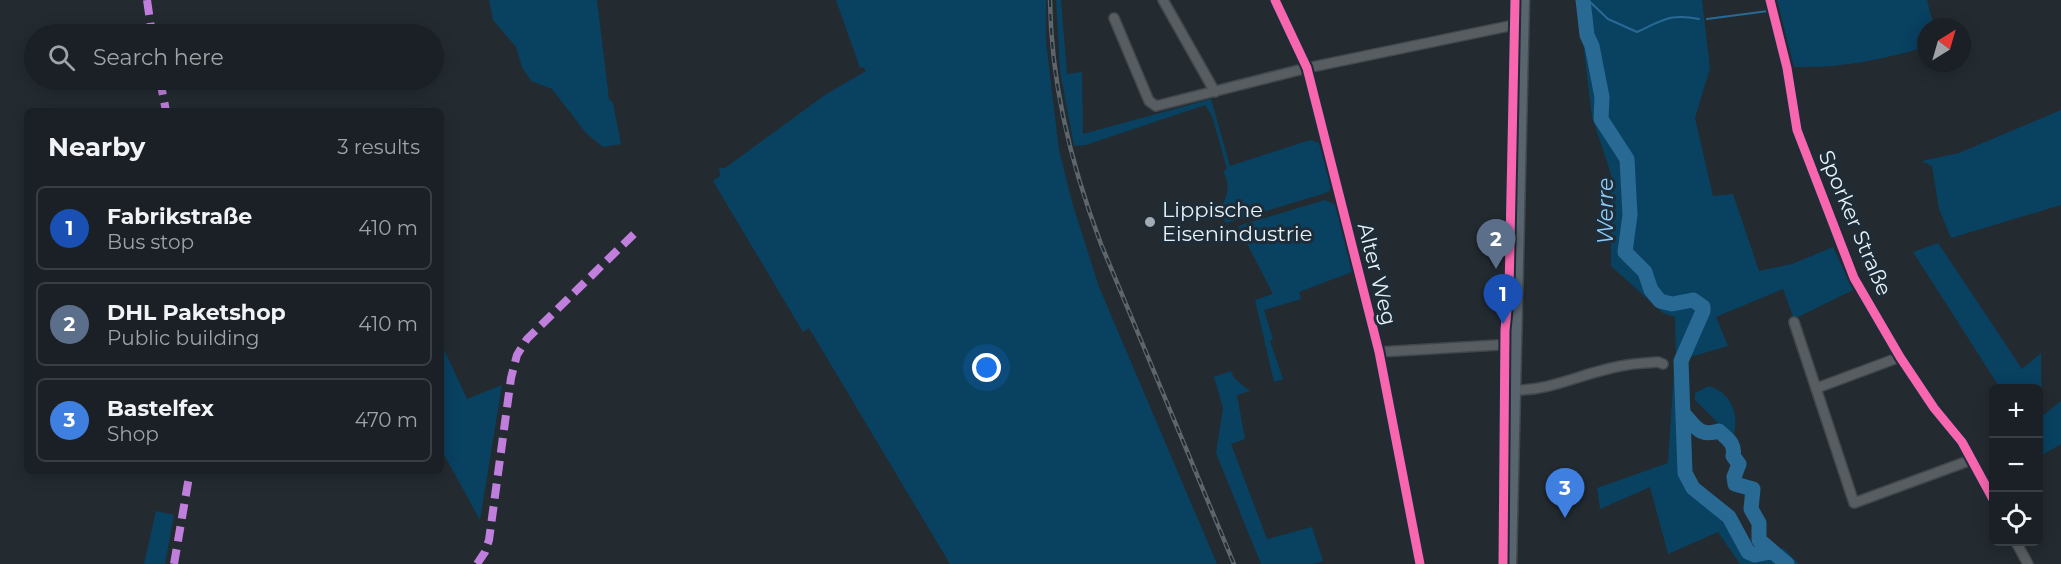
<!DOCTYPE html>
<html lang="en">
<head>
<meta charset="utf-8">
<style>
  :root { --surface:#1a2025; --page:#23282d; --text:#f1f3f6; --muted:#9fa3a7; --line:#383e42; --accent:#bca0f2 }
  body { margin:0; font-family:Montserrat,sans-serif; background:var(--page); color:var(--text) }
  .controls { position:absolute; right:18px; bottom:18px; display:grid; overflow:hidden; border-radius:9px; box-shadow:0 3px 15px #0003 }
  .controls button { width:54px; height:54px; display:grid; place-items:center; padding:0; border:0; border-bottom:2px solid var(--line); background:var(--surface); color:var(--text); font:30px sans-serif }
  .compass { position:absolute; left:1917px; top:18px; width:54px; height:54px; border-radius:50%; background:var(--surface); box-shadow:0 3px 15px #0003; rotate:37deg }
  .you { position:absolute; left:987px; top:368px; width:21px; height:21px; margin:-15px; border:4px solid #fff; border-radius:50%; background:#1a73e8; box-shadow:0 0 0 9px #1a73e833 }
  .badge { display:grid; place-items:center; width:39px; height:39px; border-radius:50%; background:var(--accent); color:#fff; font-size:20px; font-weight:700 }
  .pin { position:absolute; translate:-50% -50px; filter:drop-shadow(0 2px 3px #0008) }
  .pin::after { content:''; position:absolute; top:32px; width:21px; height:18px; background:inherit; clip-path:polygon(0 0,100% 0,50% 100%) }
  .list { margin:0; padding:0; list-style:none }
  h2 { display:flex; justify-content:space-between; align-items:center; height:78px; margin:0; padding:0 24px; font-size:26px }
  h2 small { font-size:20px; font-weight:400; color:var(--muted) }
  .list li { display:grid; grid-template-columns:39px 1fr auto; gap:18px; align-items:center; box-sizing:border-box; height:84px; margin:0 12px 12px; padding:0 12px; border:2px solid var(--line); border-radius:9px }
  .list b { display:block; font-size:22px; white-space:nowrap }
  .list p { margin:0; font-size:20px; white-space:nowrap; color:var(--muted) }
  .list em { font-size:20px; font-style:normal; color:var(--muted) }
  .icon { flex:none; width:33px; height:33px; fill:none; stroke:currentColor; stroke-width:2; stroke-linecap:round; stroke-linejoin:round }
  .map { position:relative; flex:none; width:2061px; height:564px; overflow:hidden }
  .search { position:absolute; background:var(--surface); box-shadow:0 3px 15px #0003; left:24px; top:24px; width:420px; height:66px; display:flex; align-items:center; gap:15px; box-sizing:border-box; padding:0 21px; border-radius:33px; color:var(--muted); font-size:22px }
  .panel { position:absolute; background:var(--surface); box-shadow:0 3px 15px #0003; left:24px; top:108px; width:420px; height:366px; border-radius:9px }
  .map>svg:first-child { display:block }
  .green { fill:#094161 }
  .lines { fill:none; stroke-linecap:round; stroke-linejoin:round }
  .stream { stroke:#286a94; stroke-width:2 }
  .river { stroke:#286a94; stroke-width:15 }
  .minor-casing { stroke:#41484d; stroke-width:12 }
  .major-casing { stroke:#41484d; stroke-width:15 }
  .minor { stroke:#575d61; stroke-width:9 }
  .major { stroke:#58656e; stroke-width:12 }
  .rail-casing { stroke:#5f666b; stroke-width:4.5 }
  .rail { stroke:#1d2c37; stroke-width:2; stroke-dasharray:7; stroke-linecap:butt }
  .quiet { stroke:#c07fdc; stroke-width:8; stroke-dasharray:15 8; stroke-linecap:butt }
  .cycleway-casing { stroke:#1d2c37; stroke-width:13 }
  .cycleway { stroke:#f766af; stroke-width:9 }
  .poi-dot { fill:#a3acb3; stroke:#1d2c37; stroke-width:2 }
  .labels { text-anchor:middle; stroke-width:6; stroke-linejoin:round; paint-order:stroke }
  .poi-label { font-size:21px; fill:#e8f1f9; stroke:#1d2c37; text-anchor:start }
  .street-label { font-size:21px; fill:#e8f1f9; stroke:#1d2c37 }
  .water-label { font-size:22px; font-style:italic; fill:#8cccfb; stroke:#1d2c37 }
</style>
</head>
<body>
<div class="map">
<svg width="2061" height="564" viewBox="0 0 2061 564">
  <rect width="100%" height="100%" fill="#232b31"/>
  <path class="green" d="M489,0H597L609,99L613,103L621,144L603,147L586,133L552,89L531,81L522,67L516,47L493,20Z
    M836,0H1046V42L1059,150L1072,202L1099,287L1217,564H950L809,328L803,332L713,181L720,176L719,168H725L825,95L866,71L863,67L860,68Z
    M1056,0H1061L1067,74L1082,72L1083,134L1211,99L1230,166L1310,140L1319,143L1331,187L1329,192L1226,223L1218,211C1228,197 1231,187 1223,171L1227,169L1212,116L1205,105L1086,145L1074,146L1060,71Z
    M1578,0H1702L1710,68L1695,118L1713,196L1733,194L1759,271L1792,264L1833,247L1853,290L1794,319L1783,289L1716,317L1728,346L1676,361L1675,317L1663,313L1611,266V174L1592,117Z
    M1777,0H1927L1934,27H1926V47C1880,60 1842,68 1794,67Z
    M2061,110V205L1951,238L1939,209L1932,166L1922,161L1959,153Z
    M1325,200L1336,205L1352,272L1299,292L1301,299L1264,310L1273,339L1270,341L1283,379L1274,382L1255,300L1273,294L1238,226Z
    M1938,243L2022,369L2041,353V417L2061,401V444L2042,455L2039,449L2038,388H2000L1913,252Z
    M441,343L467,399L502,385L480,520L441,449Z
    M1674,370H1689L1690,475L1705,497L1732,523L1749,553L1783,548L1799,564H1740L1718,532L1668,554L1650,487L1600,509L1597,488L1668,463Z
    M1231,371L1234,378L1250,391L1237,395L1245,439L1231,444L1267,539L1312,527L1323,561L1313,564H1261L1216,453L1223,408L1214,377Z
    M1709,386C1734,394 1741,419 1731,442L1719,431V424L1695,400V393Z
    M156,511L174,515L165,564H144Z"/>
  <g class="lines">
    <path class="stream" d="M1588,0L1608,19L1637,32C1663,20 1671,13 1699,19
      M1707,19L1768,11"/>
    <path class="river" d="M1583,0L1587,35L1592,46L1602,97L1601,119L1627,159L1630,215L1625,252L1645,272L1651,290L1660,301L1672,304L1693,300L1703,307V311L1681,361L1685,473L1693,488L1729,517L1748,552L1755,555L1771,552
      M1683,413C1696,427 1699,437 1719,431C1726,438 1736,443 1733,456L1739,464L1734,477L1735,484L1753,489L1751,509L1759,523V540L1787,564"/>
    <g class="minor-casing">
      <path id="minor" d="M1163,0L1215,92
        M1275,0L1307,68L1379,352L1420,564
        M1770,0L1787,68L1797,130L1854,278L1900,357L1934,408L1962,442L1994,501
        M1114,18L1149,101L1156,106L1307,68L1509,26H1523
        M1794,322L1854,503L1971,460
        M1379,352L1515,344
        M1817,388L1900,357
        M1515,390C1551,391 1585,372 1621,366C1633,363 1646,363 1658,362L1663,364
        M2016,542L2028,564"/>
    </g>
    <g class="major-casing">
      <path id="major" d="M1510,564L1523,0"/>
    </g>
    <use href="#minor" class="minor"/>
    <use href="#major" class="major"/>
    <g class="rail-casing">
      <path id="rail" d="M1050,0C1051,85 1071,165 1101,244L1234,564"/>
    </g>
    <use href="#rail" class="rail"/>
    <path class="quiet" d="M147,0L152,34
      M160,80L166,111
      M174,564L190,471
      M477,564L485,552L489,540L511,378L517,355L527,339L639,229"/>
    <g class="cycleway-casing">
      <path id="cycleway" d="M1275,0L1307,68L1379,352L1420,564
        M1770,0L1787,68L1797,130L1854,278L1900,357L1934,408L1962,442L1994,501
        M1503,564L1505,330L1509,290L1515,0"/>
    </g>
    <use href="#cycleway" class="cycleway"/>
  </g>
  <circle class="poi-dot" cx="1150" cy="222" r="6"/>
  <g class="labels">
    <g class="poi-label">
      <text x="1162" y="217">Lippische<tspan x="1162" dy="24">Eisenindustrie</tspan></text>
    </g>
    <g class="street-label">
      <text transform="translate(1855 223) rotate(67)" y="7">Sporker Straße</text>
      <text transform="translate(1377 274) rotate(76)" y="7">Alter Weg</text>
    </g>
    <g class="water-label">
      <text transform="translate(1605 211) rotate(-90)" y="8">Werre</text>
    </g>
  </g>
</svg>
<div class="controls">
<button>+</button>
<button>−</button>
<button><svg class="icon" aria-label="locate" viewBox="0 0 24 24"><circle cx="12" cy="12" r="6"/><path d="M12 2v4M12 18v4M2 12h4M18 12h4"/></svg></button>
</div>
<svg class="compass" viewBox="-18 -18 36 36"><path d="M0-13l5 13h-10z" fill="#e53935"/><path d="M0 13l5-13h-10z" fill="#9fa3a7"/></svg>
<div class="you"></div>
<div class="pin badge" style="left:1503px;top:324px;background:#1a4fb4">1</div>
<div class="pin badge" style="left:1496px;top:269px;background:#5c6f8a">2</div>
<div class="pin badge" style="left:1565px;top:518px;background:#3f7fe0">3</div>
<div class="search"><svg class="icon" aria-label="search" viewBox="0 0 24 24"><circle cx="10" cy="10" r="6"/><path d="M15 15l6 6"/></svg>Search here</div>
<section class="panel">
<h2>Nearby<small>3 results</small></h2>
<ul class="list">
<li><span class="badge" style="background:#1a4fb4">1</span><div><b>Fabrikstraße</b><p>Bus stop</p></div><em>410 m</em></li>
<li><span class="badge" style="background:#5c6f8a">2</span><div><b>DHL Paketshop</b><p>Public building</p></div><em>410 m</em></li>
<li><span class="badge" style="background:#3f7fe0">3</span><div><b>Bastelfex</b><p>Shop</p></div><em>470 m</em></li>
</ul>
</section>
</div>
</body>
</html>
